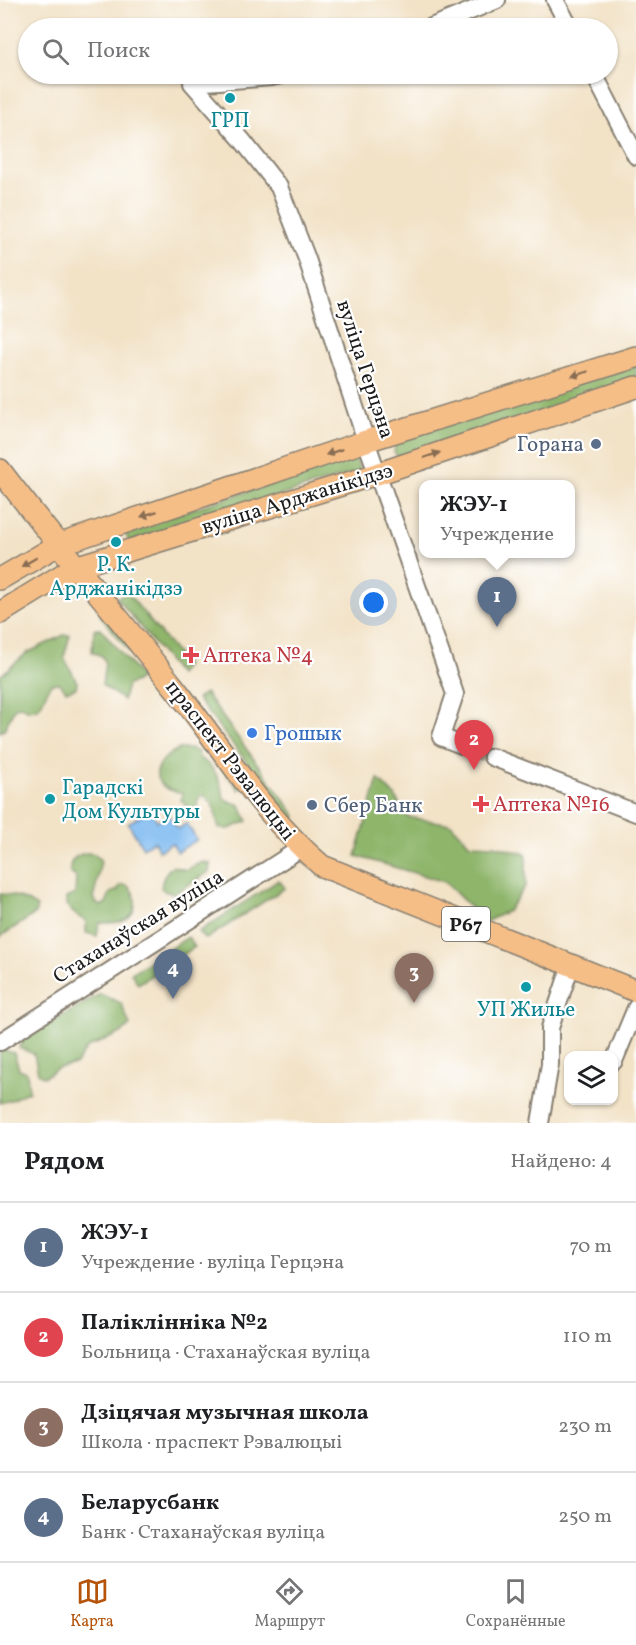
<!DOCTYPE html>
<html lang="ru">
<head>
<meta charset="utf-8">
<style>
  :root { --surface:#fff; --page:#f2f2f2; --text:#202124; --muted:#757577; --line:#e0e0e0; --accent:#b45309 }
  body { margin:0; font-family:Vollkorn,serif; background:var(--page); color:var(--text) }
  .controls { position:absolute; right:18px; bottom:18px; display:grid; overflow:hidden; border-radius:12px; box-shadow:0 2px 4px #0004 }
  .controls button { width:54px; height:54px; display:grid; place-items:center; padding:0; border:0; border-bottom:2px solid var(--line); background:var(--surface); color:var(--text); font:30px sans-serif }
  .you { position:absolute; left:374px; top:603px; width:21px; height:21px; margin:-15px; border:4px solid #fff; border-radius:50%; background:#1a73e8; box-shadow:0 0 0 9px #1a73e833 }
  .badge { display:grid; place-items:center; width:39px; height:39px; border-radius:50%; background:var(--accent); color:#fff; font-size:20px; font-weight:700 }
  .pin { position:absolute; translate:-50% -50px; filter:drop-shadow(0 2px 3px #0008) }
  .pin::after { content:''; position:absolute; top:32px; width:21px; height:18px; background:inherit; clip-path:polygon(0 0,100% 0,50% 100%) }
  .popup { position:absolute; left:419px; top:480px; width:156px; height:78px; box-sizing:border-box; display:grid; place-content:center; border-radius:12px; background:var(--surface); filter:drop-shadow(0 2px 4px #0005); font-size:20px; white-space:nowrap; color:var(--muted) }
  .popup b { font-size:22px; color:var(--text) }
  .popup::after { content:''; position:absolute; left:50%; top:100%; margin-left:-12px; border:12px solid transparent; border-top-color:var(--surface) }
  .list { margin:0; padding:0; list-style:none }
  h2 { display:flex; justify-content:space-between; align-items:center; height:78px; margin:0; padding:0 24px; font-size:26px }
  h2 small { font-size:20px; font-weight:400; color:var(--muted) }
  .list li { display:grid; grid-template-columns:39px 1fr auto; gap:18px; align-items:center; box-sizing:border-box; height:90px; padding:0 24px; border-top:2px solid var(--line) }
  .list b { display:block; font-size:22px; white-space:nowrap }
  .list p { margin:0; font-size:20px; white-space:nowrap; color:var(--muted) }
  .list em { font-size:20px; font-style:normal; color:var(--muted) }
  .icon { flex:none; width:33px; height:33px; fill:none; stroke:currentColor; stroke-width:2; stroke-linecap:round; stroke-linejoin:round }
  .map { position:relative; flex:none; width:636px; height:1123px; overflow:hidden }
  .search { position:absolute; background:var(--surface); box-shadow:0 2px 4px #0004; left:18px; right:18px; top:18px; height:66px; display:flex; align-items:center; gap:15px; box-sizing:border-box; padding:0 21px; border-radius:33px; color:var(--muted); font-size:22px }
  .sheet { height:438px; background:var(--surface) }
  nav { display:flex; justify-content:space-around; align-items:center; box-sizing:border-box; height:84px; border-top:2px solid var(--line); background:var(--surface); font-size:16px; color:var(--muted) }
  nav a { display:grid; justify-items:center; gap:3px }
  nav .on { color:var(--accent) }
  .map>svg:first-child { display:block }
  .forest { fill:#8eb56b; stroke:#556844; stroke-width:1.5 }
  .water { fill:#7ebaf0; stroke:#4d6b86; stroke-width:1.5 }
  .lines { fill:none; stroke-linecap:round; stroke-linejoin:round }
  .minor-tunnel { stroke:#c7baa4; stroke-width:16; stroke-dasharray:16 8; stroke-linecap:butt }
  .minor-casing { stroke:#877f71; stroke-width:20 }
  .major-casing { stroke:#877f71; stroke-width:24 }
  .minor { stroke:#fff; stroke-width:16 }
  .major { stroke:#f6be87; stroke-width:21 }
  .oneway { fill:#896d52 }
  .culture-dot { fill:#0f9aa8; stroke:#fff; stroke-width:2 }
  .service-dot { fill:#5c6f8a; stroke:#fff; stroke-width:2 }
  .health-dot { fill:#e0444e; stroke:#fff; stroke-width:2 }
  .shop-dot { fill:#3f7fe0; stroke:#fff; stroke-width:2 }
  .labels { text-anchor:middle; stroke-width:4.5; stroke-linejoin:round; paint-order:stroke }
  .shield { fill:#fff; stroke:#606060; stroke-width:1.5 }
  .shield-label { font-size:20px; font-weight:bold; fill:#1c1c1c }
  .culture-label { font-size:21px; fill:#0d838f; stroke:#fff }
  .street-label { font-size:21px; fill:#1c1c1c; stroke:#fff }
  .service-label { font-size:21px; fill:#4e5e75; stroke:#fff; text-anchor:end }
  .health-label { font-size:21px; fill:#be3a42; stroke:#fff; text-anchor:start }
  .shop-label { font-size:21px; fill:#366cbe; stroke:#fff; text-anchor:start }
</style>
</head>
<body>
<div class="map">
<svg width="636" height="1123" viewBox="0 0 636 1123">
  <rect width="100%" height="100%" fill="#fff"/>
  <filter id="ink" filterUnits="userSpaceOnUse"><feTurbulence type="fractalNoise" baseFrequency=".0167" numOctaves="2"/><feDisplacementMap in="SourceGraphic" scale="12" xChannelSelector="R" yChannelSelector="G"/><feConvolveMatrix kernelMatrix="1 2 1 2 8 2 1 2 1" color-interpolation-filters="sRGB"/></filter>
  <filter id="wash" filterUnits="userSpaceOnUse"><feTurbulence type="fractalNoise" baseFrequency=".008" numOctaves="4" result="noise"/><feDisplacementMap in="SourceGraphic" scale="24" xChannelSelector="R" yChannelSelector="G"/><feGaussianBlur stdDeviation="1.35" result="paint"/><feColorMatrix in="noise" values="0 0 0 0 0 0 0 0 0 0 0 0 0 0 0 0 0 1.4 0 .05"/><feComposite in="paint" operator="in"/></filter>
  <g filter="url(#wash)">
    <rect width="100%" height="100%" fill="#f2e2c6"/>
    <path class="forest" d="M636,364V381L403,456H397L394,452L396,440Z
      M356,458L360,471L129,542L124,530Z
      M126,591L186,665L179,675L117,598Z
      M103,613L242,788L239,790L100,615Z
      M94,629H101L141,677L136,682L127,685L123,700L102,685L105,662L102,656L92,652Z
      M64,635H70L64,657L77,682L76,688L66,691L60,683L51,684C43,693 45,712 28,709C25,708 22,706 18,706L14,709L4,730L0,732V676L27,653Z
      M205,693L296,816L293,821L197,699Z
      M179,749H191L198,752L199,758C214,765 222,783 224,799L240,805L248,821L229,829L219,828C212,812 220,806 202,795L198,800L197,808H189L181,800L183,793C178,792 172,791 168,789C145,778 162,755 179,749Z
      M378,779L395,796L407,817L451,824L470,844L494,845L526,854V885L508,911L485,922L445,882L356,856Z
      M87,853L95,854L101,861L94,896L96,903L101,906L106,903L110,893L118,890L120,885H127C140,897 138,918 118,922C112,923 105,923 99,923L97,936L86,933V921C76,916 65,909 66,898L75,894L76,877L70,873C69,860 75,855 87,853Z
      M202,862L210,863L209,872L175,893L166,892L161,888C162,878 165,871 173,866L186,870Z
      M279,880L285,888L206,939L198,932Z
      M0,894C14,894 25,899 37,907L35,914L0,937Z
      M188,937L195,947L138,984L131,973Z
      M100,994L121,1003L130,1025L123,1032L87,1048L76,1064L58,1068L44,1077L38,1073L34,1054L19,1048L25,1038Z
      M0,1049L14,1053L19,1069L27,1073L29,1091L11,1100L0,1103Z"/>
    <path class="water" d="M151,810L157,821L169,815L178,829L187,823L197,840L177,852L172,843L159,851L154,841L143,848L128,823Z"/>
  </g>
  <g filter="url(#ink)">
    <g class="lines">
      <path class="minor-tunnel" d="M469,748L492,757"/>
      <g class="minor-casing">
        <path id="minor" d="M555,0L570,28
          M429,28L497,0
          M594,74L636,156
          M192,83L242,140L279,187L307,259L366,441L455,694L441,737L469,748
          M192,83L272,77L285,74
          M492,757L636,813
          M0,1042L301,848
          M614,1061L636,1008
          M540,1123L550,1064V1028L571,965"/>
      </g>
      <g class="major-casing">
        <path id="major" d="M0,470C56,544 116,614 174,687C222,747 262,815 322,866L636,991
          M0,579L58,545L366,441L636,357
          M0,613L75,567L377,474L636,387"/>
      </g>
      <use href="#minor" class="minor"/>
      <use href="#major" class="major"/>
    </g>
    <defs><path id="oneway-solid" d="M-6-.8H1V-3.2L6.5 0L1 3.2V.8H-6Z" transform="scale(1.5)"/></defs>
    <g class="oneway">
      <use href="#oneway-solid" transform="translate(580 374) rotate(163)"/>
      <use href="#oneway-solid" transform="translate(334 452) rotate(161)"/>
      <use href="#oneway-solid" transform="translate(432 455) rotate(-18)"/>
      <use href="#oneway-solid" transform="translate(149 514) rotate(161)"/>
      <use href="#oneway-solid" transform="translate(29 562) rotate(150)"/>
    </g>
  </g>
  <g class="culture-dot">
    <circle cx="230" cy="98" r="6"/>
    <circle cx="116" cy="542" r="6"/>
    <circle cx="50" cy="799" r="6"/>
    <circle cx="526" cy="987" r="6"/>
  </g>
  <g class="service-dot">
    <circle cx="596" cy="444" r="6"/>
    <circle cx="312" cy="805" r="6"/>
  </g>
  <g class="health-dot">
    <path d="M188 646h6v6h6v6h-6v6h-6v-6h-6v-6h6z"/>
    <path d="M478 795h6v6h6v6h-6v6h-6v-6h-6v-6h6z"/>
  </g>
  <circle class="shop-dot" cx="252" cy="733" r="6"/>
  <g class="labels">
    <rect class="shield" x="442" y="907" width="48" height="34" rx="4.5"/>
    <g class="shield-label">
      <text x="466" y="931">Р67</text>
    </g>
    <g class="culture-label">
      <text x="230" y="127">ГРП</text>
      <text x="116" y="571">Р. К.<tspan x="116" dy="24">Арджанікідзэ</tspan></text>
      <text x="62" y="794" text-anchor="start">Гарадскі<tspan x="62" dy="24">Дом Культуры</tspan></text>
      <text x="526" y="1016">УП Жилье</text>
    </g>
    <g class="street-label">
      <text transform="translate(366 369) rotate(72)" y="7">вуліца Герцэна</text>
      <text transform="translate(297 498) rotate(-17)" y="7">вуліца Арджанікідзэ</text>
      <text transform="translate(231 760) rotate(52)" y="7">праспект Рэвалюцыі</text>
      <text transform="translate(138 926) rotate(-32)" y="7">Стаханаўская вуліца</text>
    </g>
    <g class="service-label">
      <text x="584" y="451">Горана</text>
      <text x="324" y="812" text-anchor="start">Сбер Банк</text>
    </g>
    <g class="health-label">
      <text x="203" y="662">Аптека №4</text>
      <text x="493" y="811">Аптека №16</text>
    </g>
    <g class="shop-label">
      <text x="264" y="740">Грошык</text>
    </g>
  </g>
</svg>
<div class="controls">
<button><svg class="icon" aria-label="layers" viewBox="0 0 24 24"><path d="M12 4l9 5-9 5-9-5zM3 14l9 5 9-5"/></svg></button>
</div>
<div class="you"></div>
<div class="pin badge" style="left:497px;top:627px;background:#5c6f8a">1</div>
<div class="popup"><b>ЖЭУ-1</b>Учреждение</div>
<div class="pin badge" style="left:474px;top:770px;background:#e0444e">2</div>
<div class="pin badge" style="left:414px;top:1003px;background:#8d6e63">3</div>
<div class="pin badge" style="left:173px;top:999px;background:#5c6f8a">4</div>
<div class="search"><svg class="icon" aria-label="search" viewBox="0 0 24 24"><circle cx="10" cy="10" r="6"/><path d="M15 15l6 6"/></svg>Поиск</div>
</div>
<section class="sheet">
<h2>Рядом<small>Найдено: 4</small></h2>
<ul class="list">
<li><span class="badge" style="background:#5c6f8a">1</span><div><b>ЖЭУ-1</b><p>Учреждение · вуліца Герцэна</p></div><em>70 m</em></li>
<li><span class="badge" style="background:#e0444e">2</span><div><b>Паліклінніка №2</b><p>Больница · Стаханаўская вуліца</p></div><em>110 m</em></li>
<li><span class="badge" style="background:#8d6e63">3</span><div><b>Дзіцячая музычная школа</b><p>Школа · праспект Рэвалюцыі</p></div><em>230 m</em></li>
<li><span class="badge" style="background:#5c6f8a">4</span><div><b>Беларусбанк</b><p>Банк · Стаханаўская вуліца</p></div><em>250 m</em></li>
</ul>
</section>
<nav>
<a class="on"><svg class="icon" aria-label="map" viewBox="0 0 24 24"><path d="M3 6l6-2 6 2 6-2v14l-6 2-6-2-6 2zM9 4v14M15 6v14"/></svg>Карта</a>
<a><svg class="icon" aria-label="directions" viewBox="0 0 24 24"><path d="M12 3l9 9-9 9-9-9zM9 14v-3h6M13 9l2 2-2 2"/></svg>Маршрут</a>
<a><svg class="icon" aria-label="saved" viewBox="0 0 24 24"><path d="M7 4h10v16l-5-4-5 4z"/></svg>Сохранённые</a>
</nav>
</body>
</html>
